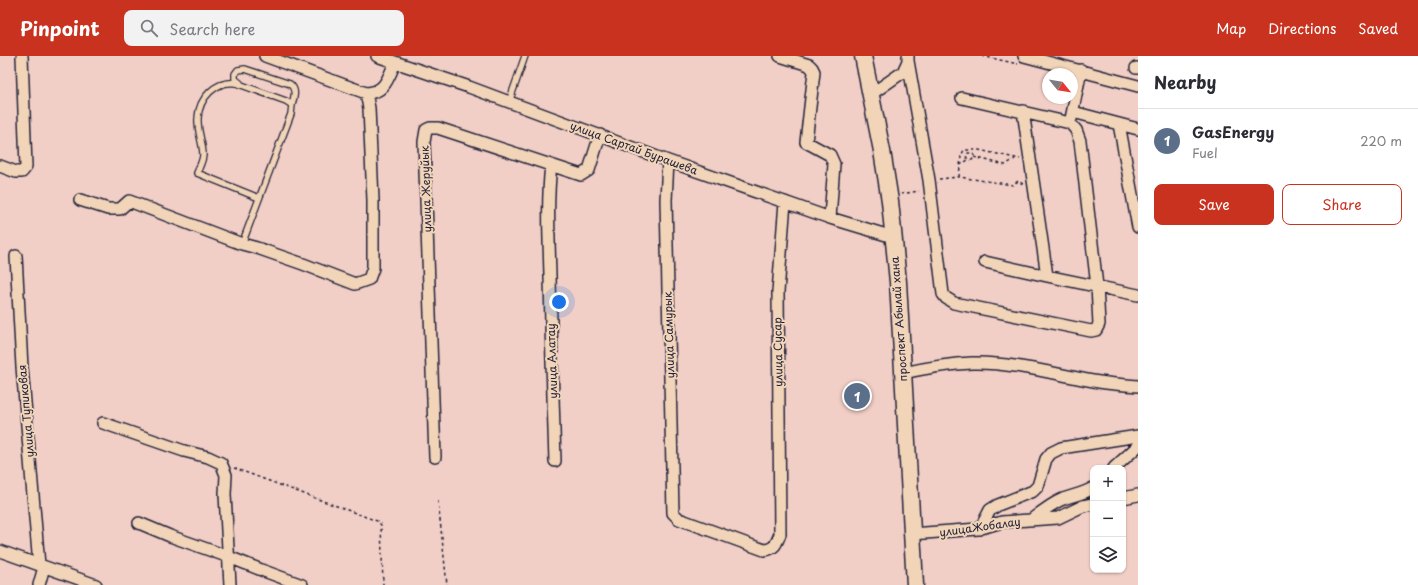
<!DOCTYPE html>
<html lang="en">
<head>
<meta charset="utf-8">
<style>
  :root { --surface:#fff; --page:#f2f2f3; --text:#2b2b33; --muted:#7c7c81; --line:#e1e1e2; --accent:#c8321e }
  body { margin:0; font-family:"Playpen Sans",sans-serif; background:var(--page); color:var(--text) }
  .controls { position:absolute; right:12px; bottom:12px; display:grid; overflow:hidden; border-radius:8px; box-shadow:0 1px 3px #0004 }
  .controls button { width:36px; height:36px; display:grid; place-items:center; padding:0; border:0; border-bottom:1px solid var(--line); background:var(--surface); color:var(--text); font:20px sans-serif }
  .compass { position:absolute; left:1042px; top:12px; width:36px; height:36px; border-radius:50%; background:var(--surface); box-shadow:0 1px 3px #0004; rotate:120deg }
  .you { position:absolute; left:559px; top:246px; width:14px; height:14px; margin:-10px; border:3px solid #fff; border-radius:50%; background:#1a73e8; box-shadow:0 0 0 6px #1a73e833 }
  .badge { display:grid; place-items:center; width:26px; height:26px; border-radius:50%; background:var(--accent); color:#fff; font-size:13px; font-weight:700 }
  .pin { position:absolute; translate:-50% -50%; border:2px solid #fff; box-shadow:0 1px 4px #0006 }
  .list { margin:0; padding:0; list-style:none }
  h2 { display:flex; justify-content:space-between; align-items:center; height:52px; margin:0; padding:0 16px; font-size:17px }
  h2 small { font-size:13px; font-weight:400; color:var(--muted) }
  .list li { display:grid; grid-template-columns:26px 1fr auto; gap:12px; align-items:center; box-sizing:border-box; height:64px; padding:0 16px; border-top:1px solid var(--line) }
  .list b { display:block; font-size:15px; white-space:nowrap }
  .list p { margin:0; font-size:13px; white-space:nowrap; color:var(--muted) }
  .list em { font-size:13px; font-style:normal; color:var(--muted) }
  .actions { display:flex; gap:8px; padding:12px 16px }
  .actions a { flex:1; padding:9px 0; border:1px solid var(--accent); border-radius:8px; text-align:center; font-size:14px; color:var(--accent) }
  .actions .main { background:var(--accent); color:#fff }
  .icon { flex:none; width:22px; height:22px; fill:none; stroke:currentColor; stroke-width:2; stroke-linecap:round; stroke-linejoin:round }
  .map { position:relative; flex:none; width:1138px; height:529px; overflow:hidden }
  header { display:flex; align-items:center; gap:24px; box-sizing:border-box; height:56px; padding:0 20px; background:var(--accent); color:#fff }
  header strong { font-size:19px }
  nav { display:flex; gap:22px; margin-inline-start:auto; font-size:14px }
  .search { width:280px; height:36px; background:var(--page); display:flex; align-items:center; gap:10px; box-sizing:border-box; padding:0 14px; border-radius:8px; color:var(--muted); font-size:15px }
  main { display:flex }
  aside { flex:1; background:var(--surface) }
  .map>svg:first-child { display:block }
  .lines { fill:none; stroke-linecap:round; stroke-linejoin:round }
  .service-casing { stroke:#22223b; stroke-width:8 }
  .minor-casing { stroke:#22223b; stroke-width:14 }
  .secondary-casing { stroke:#22223b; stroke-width:19 }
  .path { stroke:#22223b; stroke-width:1.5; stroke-dasharray:3 3; stroke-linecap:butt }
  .service { stroke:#f2d5b9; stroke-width:5.5 }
  .minor { stroke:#f2d5b9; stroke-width:11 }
  .secondary { stroke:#f2d5b9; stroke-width:16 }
  .labels { text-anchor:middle; stroke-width:4; stroke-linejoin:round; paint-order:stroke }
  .street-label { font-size:11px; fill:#22223b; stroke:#f2d5b9 }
</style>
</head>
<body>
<header>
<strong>Pinpoint</strong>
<div class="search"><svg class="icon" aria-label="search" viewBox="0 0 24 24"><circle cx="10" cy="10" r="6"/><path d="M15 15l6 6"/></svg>Search here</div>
<nav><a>Map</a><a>Directions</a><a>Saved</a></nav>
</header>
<main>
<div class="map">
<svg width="1138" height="529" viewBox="0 0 1138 529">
  <rect width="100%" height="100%" fill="#f2cfc6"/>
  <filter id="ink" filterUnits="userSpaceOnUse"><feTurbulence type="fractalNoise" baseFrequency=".025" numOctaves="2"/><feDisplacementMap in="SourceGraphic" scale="8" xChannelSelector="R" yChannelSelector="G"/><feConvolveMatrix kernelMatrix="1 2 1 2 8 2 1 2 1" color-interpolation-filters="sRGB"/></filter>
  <g filter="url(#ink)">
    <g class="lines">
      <g class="service-casing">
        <path id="service" d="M240,27L235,23V18L238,14L245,13L290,28C297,34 294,41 292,49
          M509,46L525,0
          M242,188L291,58L292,49L286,45L236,27C216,24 199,42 198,62C197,75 203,87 203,99C203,104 199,112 197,117L259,142"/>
      </g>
      <g class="minor-casing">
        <path id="minor" d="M377,0L469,31L668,105L830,162L893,181
          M780,0L809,9L812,12L814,16L806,86L830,99L834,108L830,162
          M908,0V5L929,124L943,238L946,242L954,247L1091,275L1096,274L1099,268L1097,230L1080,85L1076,74L1070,67L962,42
          M1024,0L1138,30
          M1136,12H1138
          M366,37C385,37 388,22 395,7
          M870,39L903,16L908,5
          M1023,55L1047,220
          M1073,56L1138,73
          M1071,63L1081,14
          M1119,68L1138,171
          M668,105L666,144L673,457L679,463L764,494C775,493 776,488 780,478L778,236L785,146
          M551,109C547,145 549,182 550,219C551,281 553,343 555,405
          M0,110L16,116H22L26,111L22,0
          M80,144L108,153H120L129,145L242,188L257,192L303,208L355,228L369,223L373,212V144L369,52L366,37L265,0
          M16,200L22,311L39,509
          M985,206L1047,220L1138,239
          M903,317C926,312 949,308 972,307C1014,306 1058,319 1099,326C1112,328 1125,329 1138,330
          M103,367L184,395L208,401L221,407L226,419L225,438L230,529
          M435,401L424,86L426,74L430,72H438L581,119L589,114L600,79
          M1114,412L1138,390
          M1123,442L1138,439
          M1031,464C1040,457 1051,448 1063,443C1074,439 1083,438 1093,432
          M139,467L170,480L229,501L264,515L302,529
          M980,473L990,454L998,449L1033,435L1038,430L1046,403L1051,397L1061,392L1138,380
          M912,478L978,473L1002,466L1058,462L1083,450L1093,448
          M0,495L96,529
          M39,529L44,511"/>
      </g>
      <g class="secondary-casing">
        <path id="secondary" d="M863,0L882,95L890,145L898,226L915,529"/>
      </g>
      <path class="path" d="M982,0L1018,8
        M974,101L1005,109L1015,103
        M960,109L968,104H972C974,102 975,100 973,97H968L966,100L968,104
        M959,121L961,100L964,94H979L1020,103
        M939,123L959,121L1013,129L1018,125L1023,128
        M901,138L919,135
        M234,412L377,465L381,469L383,529
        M438,445L447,529"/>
      <use href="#service" class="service"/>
      <use href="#minor" class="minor"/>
      <use href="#secondary" class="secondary"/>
    </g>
  </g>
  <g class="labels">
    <g class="street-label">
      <text transform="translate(634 92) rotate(20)" y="4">улица Сартай Бурашева</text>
      <text transform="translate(426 133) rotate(-92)" y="4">улица Жеруйык</text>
      <text transform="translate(899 263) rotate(-94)" y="4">проспект Абылай хана</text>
      <text transform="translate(669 279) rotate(-92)" y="4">улица Самурык</text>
      <text transform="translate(778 296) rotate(-91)" y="4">улица Сусар</text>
      <text transform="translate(552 305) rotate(-92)" y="4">улица Алатау</text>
      <text transform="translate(26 355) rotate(-95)" y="4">улица Тупиковая</text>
      <text transform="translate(980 471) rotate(-8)" y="4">улицаЖобалау</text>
    </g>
  </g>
</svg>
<div class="controls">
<button>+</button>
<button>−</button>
<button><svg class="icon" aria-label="layers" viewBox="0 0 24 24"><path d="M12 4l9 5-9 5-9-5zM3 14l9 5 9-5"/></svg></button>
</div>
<svg class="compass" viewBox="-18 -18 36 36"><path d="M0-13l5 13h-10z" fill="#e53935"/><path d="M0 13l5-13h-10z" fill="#7c7c81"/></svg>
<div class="you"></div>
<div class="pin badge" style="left:857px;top:340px;background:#5c6f8a">1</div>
</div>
<aside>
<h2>Nearby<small></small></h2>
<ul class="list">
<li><span class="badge" style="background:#5c6f8a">1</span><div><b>GasEnergy</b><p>Fuel</p></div><em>220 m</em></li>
</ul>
<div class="actions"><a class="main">Save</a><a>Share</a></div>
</aside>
</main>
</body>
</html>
